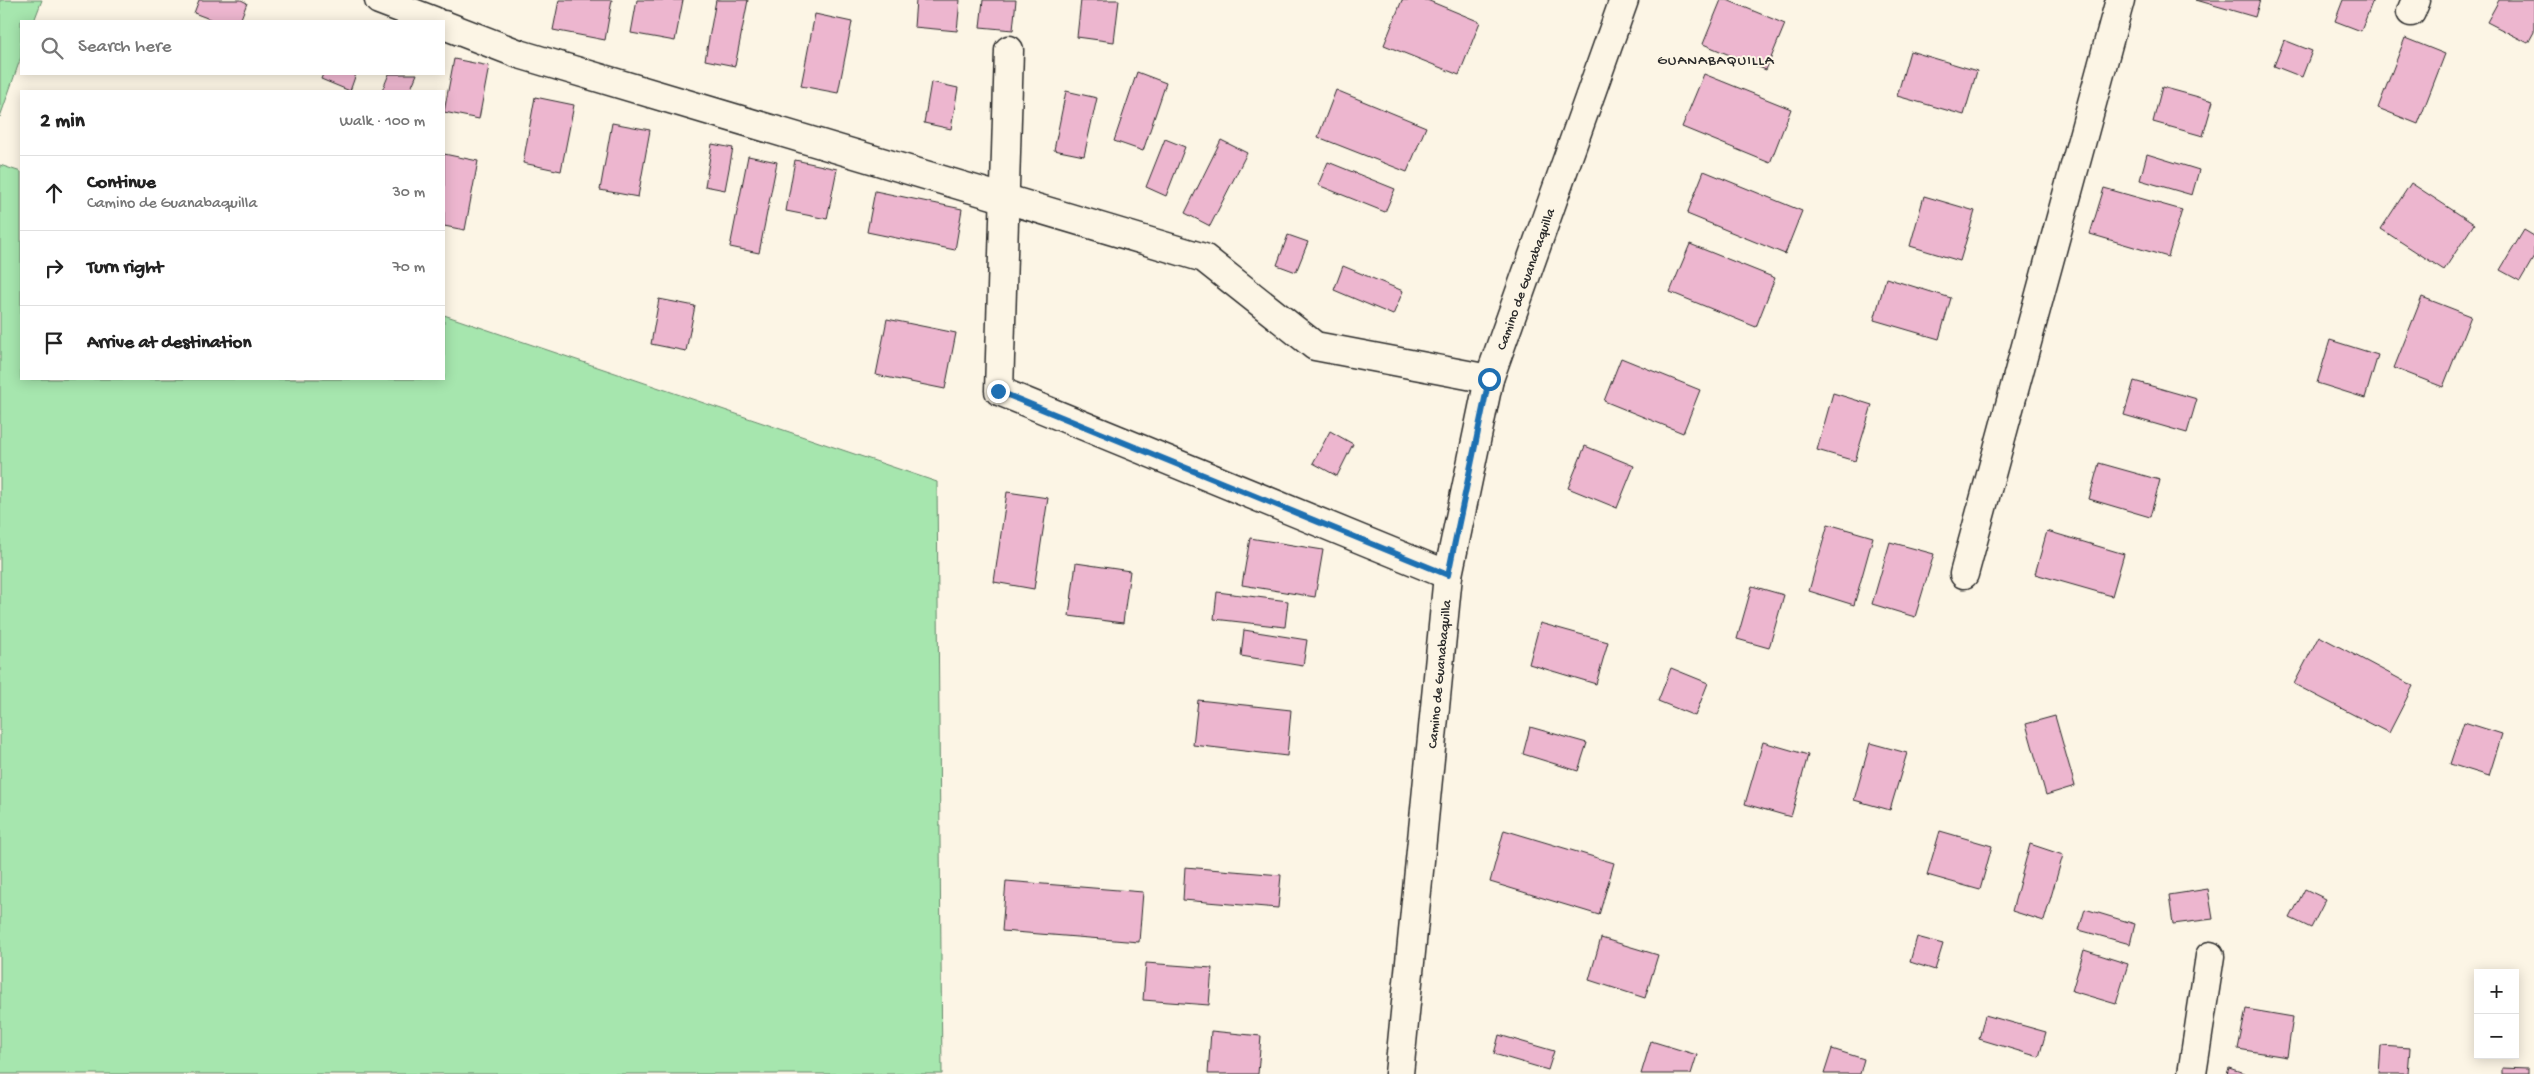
<!DOCTYPE html>
<html lang="en">
<head>
<meta charset="utf-8">
<style>
  :root { --surface:#fff; --page:#f2f2f2; --text:#222; --muted:#767676; --line:#e0e0e0 }
  body { margin:0; font-family:"Gochi Hand",sans-serif; background:var(--page); color:var(--text) }
  .controls { position:absolute; right:15px; bottom:15px; display:grid; overflow:hidden; border-radius:0px; box-shadow:0 2px 12px #0003 }
  .controls button { width:45px; height:45px; display:grid; place-items:center; padding:0; border:0; border-bottom:1px solid var(--line); background:var(--surface); color:var(--text); font:25px sans-serif }
  .stop { position:absolute; width:15px; height:15px; margin:-11px; border:4px solid #1f6fb2; border-radius:50%; background:#fff }
  .stop.end { background:#1f6fb2; border-color:#fff; box-shadow:0 1px 5px #0008 }
  .list { margin:0; padding:0; list-style:none }
  h2 { display:flex; justify-content:space-between; align-items:center; height:65px; margin:0; padding:0 20px; font-size:21px }
  h2 small { font-size:16px; font-weight:400; color:var(--muted) }
  .list li { display:grid; grid-template-columns:32px 1fr auto; gap:15px; align-items:center; box-sizing:border-box; height:75px; padding:0 20px; border-top:1px solid var(--line) }
  .list b { display:block; font-size:19px; white-space:nowrap }
  .list p { margin:0; font-size:16px; white-space:nowrap; color:var(--muted) }
  .list em { font-size:16px; font-style:normal; color:var(--muted) }
  .icon { flex:none; width:28px; height:28px; fill:none; stroke:currentColor; stroke-width:2; stroke-linecap:round; stroke-linejoin:round }
  .map { position:relative; flex:none; width:2534px; height:1074px; overflow:hidden }
  .search { position:absolute; background:var(--surface); box-shadow:0 2px 12px #0003; left:20px; top:20px; width:425px; height:55px; display:flex; align-items:center; gap:12px; box-sizing:border-box; padding:0 18px; border-radius:0px; color:var(--muted); font-size:19px }
  .panel { position:absolute; background:var(--surface); box-shadow:0 2px 12px #0003; left:20px; top:90px; width:425px; height:290px; border-radius:0px }
  .map>svg:first-child { display:block }
  .green { fill:#a6e6ae; stroke:#68886c }
  .building { fill:#edb6cf; stroke:#2b2b2b }
  .lines { fill:none; stroke-linecap:round; stroke-linejoin:round }
  .minor-casing { stroke:#2b2b2b; stroke-width:31 }
  .minor { stroke:#fcf5e5; stroke-width:28 }
  .route { stroke:#1f6fb2; stroke-width:6 }
  .labels { text-anchor:middle; stroke-width:4; stroke-linejoin:round; paint-order:stroke }
  .street-label { font-size:14px; fill:#2b2b2b; stroke:#fcf5e5 }
  .neighbourhood-label { font-size:15px; letter-spacing:1px; fill:#2b2b2b; stroke:#fcf5e5 }
</style>
</head>
<body>
<div class="map">
<svg width="2534" height="1074" viewBox="0 0 2534 1074">
  <rect width="100%" height="100%" fill="#fcf5e5"/>
  <filter id="ink" filterUnits="userSpaceOnUse"><feTurbulence type="fractalNoise" baseFrequency=".02" numOctaves="2"/><feDisplacementMap in="SourceGraphic" scale="10" xChannelSelector="R" yChannelSelector="G"/><feConvolveMatrix kernelMatrix="1 2 1 2 8 2 1 2 1" color-interpolation-filters="sRGB"/></filter>
  <g filter="url(#ink)">
    <path class="green" d="M0,0H42L34,21H21V57L0,117Z
      M0,165L21,172V379H444V315L937,482L942,1074H0Z"/>
    <path class="building" d="M199,0H241L247,3L240,21H215L194,13Z
      M559,0H612L605,40L553,30Z
      M637,0H683L675,41L631,33Z
      M716,0H748L735,66L705,60Z
      M916,0H960L957,31L914,27Z
      M983,0H1016L1013,30L980,27Z
      M1081,0H1119L1114,42L1077,37Z
      M1402,0H1427L1480,22L1459,75L1384,45Z
      M1721,0H1727L1785,24L1766,70L1703,44Z
      M2196,0H2260L2255,17Z
      M2343,0H2373L2361,31L2335,21Z
      M2499,0H2534V32L2528,43L2487,22Z
      M815,14L852,22L838,93L801,86Z
      M2405,38L2445,54L2418,124L2378,108Z
      M2284,40L2312,51L2302,77L2274,66Z
      M1910,51L1977,71L1964,115L1897,96Z
      M454,59L489,66L479,119L444,112Z
      M1137,72L1166,83L1143,151L1114,141Z
      M323,74H356L350,91L321,79Z
      M389,74H417L410,91H382Z
      M1704,74L1791,109L1770,163L1682,127Z
      M931,82L958,88L951,129L924,123Z
      M2162,87L2213,101L2203,136L2153,122Z
      M1336,90L1426,127L1407,172L1318,137Z
      M1066,91L1097,98L1084,156L1054,150Z
      M535,97L574,105L561,171L523,163Z
      M612,123L650,130L638,197L600,190Z
      M1165,139L1185,147L1166,196L1146,187Z
      M1221,140L1247,153L1210,226L1185,213Z
      M712,144L733,148L725,190L705,186Z
      M444,154L478,161L465,230L444,226Z
      M2147,154L2199,170L2192,195L2140,180Z
      M748,156L777,162L759,253L730,247Z
      M795,160L837,169L827,219L786,211Z
      M1328,162L1395,189L1385,212L1318,185Z
      M1704,171L1802,211L1785,254L1687,214Z
      M2411,183L2474,224L2444,270L2381,229Z
      M2104,188L2182,210L2168,257L2090,234Z
      M875,191L962,209L955,250L867,232Z
      M1924,196L1975,211L1960,261L1910,246Z
      M2524,230L2534,236V257L2520,281L2500,270Z
      M1288,235L1308,242L1296,272L1277,265Z
      M1690,244L1775,278L1756,327L1670,292Z
      M1343,266L1403,291L1393,315L1334,290Z
      M1886,278L1951,298L1939,339L1874,320Z
      M2422,297L2471,316L2443,387L2394,368Z
      M659,299L695,306L686,351L651,344Z
      M887,319L956,333L945,389L876,375Z
      M2330,340L2378,355L2365,398L2317,383Z
      M1621,358L1700,390L1683,433L1604,401Z
      M2134,381L2197,399L2187,433L2124,415Z
      M1833,393L1872,405L1855,461L1817,450Z
      M1330,431L1353,444L1337,476L1313,463Z
      M1585,446L1634,466L1617,508L1568,488Z
      M2099,463L2160,480L2150,517L2089,499Z
      M1007,492L1048,498L1034,589L994,582Z
      M1828,524L1873,537L1854,605L1809,591Z
      M2047,531L2124,554L2112,596L2035,574Z
      M1250,538L1323,550L1315,597L1242,585Z
      M1890,542L1934,554L1915,617L1872,604Z
      M1076,563L1130,571L1123,623L1069,616Z
      M1752,586L1784,595L1769,648L1737,639Z
      M1217,592L1288,601L1285,627L1214,619Z
      M1540,623L1608,642L1596,684L1529,664Z
      M1244,630L1307,640L1303,666L1241,656Z
      M2319,636L2413,686L2389,733L2294,684Z
      M1671,668L1708,683L1695,716L1658,701Z
      M1198,700L1291,710L1287,756L1193,745Z
      M2055,716L2075,786L2046,795L2026,724Z
      M2464,722L2502,734L2489,776L2450,764Z
      M1530,727L1587,743L1578,771L1523,754Z
      M1763,742L1808,755L1791,817L1745,804Z
      M1870,743L1907,753L1890,810L1854,800Z
      M1504,830L1614,863L1599,915L1490,882Z
      M1940,831L1992,846L1980,890L1927,875Z
      M2030,844L2063,855L2044,921L2012,911Z
      M1185,867L1281,875L1278,908L1183,900Z
      M1006,881L1143,892L1139,942L1002,931Z
      M2208,889L2213,919L2173,924L2169,895Z
      M2305,889L2326,899L2311,928L2290,918Z
      M2085,909L2135,924L2130,944L2079,930Z
      M1917,937L1943,944L1935,970L1910,962Z
      M1601,938L1658,955L1645,998L1589,980Z
      M2084,950L2128,964L2116,1004L2072,991Z
      M1146,963L1212,968L1209,1005L1143,1000Z
      M2246,1009L2293,1017L2287,1057L2238,1049Z
      M1985,1015L2046,1032L2039,1057L1979,1039Z
      M1211,1031L1261,1036L1258,1074H1208Z
      M1499,1035L1554,1051L1548,1070L1494,1054Z
      M1651,1041L1697,1055L1691,1074H1641Z
      M2381,1046L2410,1048L2408,1074H2379Z
      M1832,1049L1864,1059L1860,1074H1824Z
      M2229,1068L2247,1074H2227Z
      M2502,1068L2528,1069V1074H2502Z"/>
    <g class="lines">
      <g class="minor-casing">
        <g id="minor">
          <path d="M379,0L434,21"/>
          <path d="M2411,12L2416,0"/>
          <path d="M444,25L519,54L1204,258L1315,346L1489,379"/>
          <path d="M1009,50L999,391L1448,575"/>
          <path d="M1964,574L2120,0"/>
          <path id="s1" d="M1399,1074L1448,575L1489,379L1624,0"/>
          <path d="M2192,1074L2210,956"/>
        </g>
      </g>
      <use href="#minor" class="minor"/>
    </g>
  </g>
  <g class="lines" filter="url(#ink)">
    <path class="route" d="M998,391L1448,575L1489,379"/>
  </g>
  <g class="labels">
    <g class="street-label">
      <text dy="5" stroke="none"><textPath href="#s1" startOffset="808">Camino de Guanabaquilla</textPath></text>
      <text dy="5" stroke="none"><textPath href="#s1" startOffset="402">Camino de Guanabaquilla</textPath></text>
    </g>
    <g class="neighbourhood-label">
      <text x="1716" y="64">GUANABAQUILLA</text>
    </g>
  </g>
</svg>
<div class="controls">
<button>+</button>
<button>−</button>
</div>
<div class="stop" style="left:1489px;top:379px"></div>
<div class="stop end" style="left:998px;top:391px"></div>
<div class="search"><svg class="icon" aria-label="search" viewBox="0 0 24 24"><circle cx="10" cy="10" r="6"/><path d="M15 15l6 6"/></svg>Search here</div>
<section class="panel">
<h2>2 min<small>Walk · 100 m</small></h2>
<ul class="list">
<li><svg class="icon" aria-label="ahead" viewBox="0 0 24 24"><path d="M12 20V5M6 11l6-6 6 6"/></svg><div><b>Continue</b><p>Camino de Guanabaquilla</p></div><em>30 m</em></li>
<li><svg class="icon" aria-label="right" viewBox="0 0 24 24"><path d="M7 20v-9h11M14 6l5 5-5 5"/></svg><div><b>Turn right</b></div><em>70 m</em></li>
<li><svg class="icon" aria-label="arrive" viewBox="0 0 24 24"><path d="M6 21V4h12l-3 4 3 4H6"/></svg><div><b>Arrive at destination</b></div></li>
</ul>
</section>
</div>
</body>
</html>
